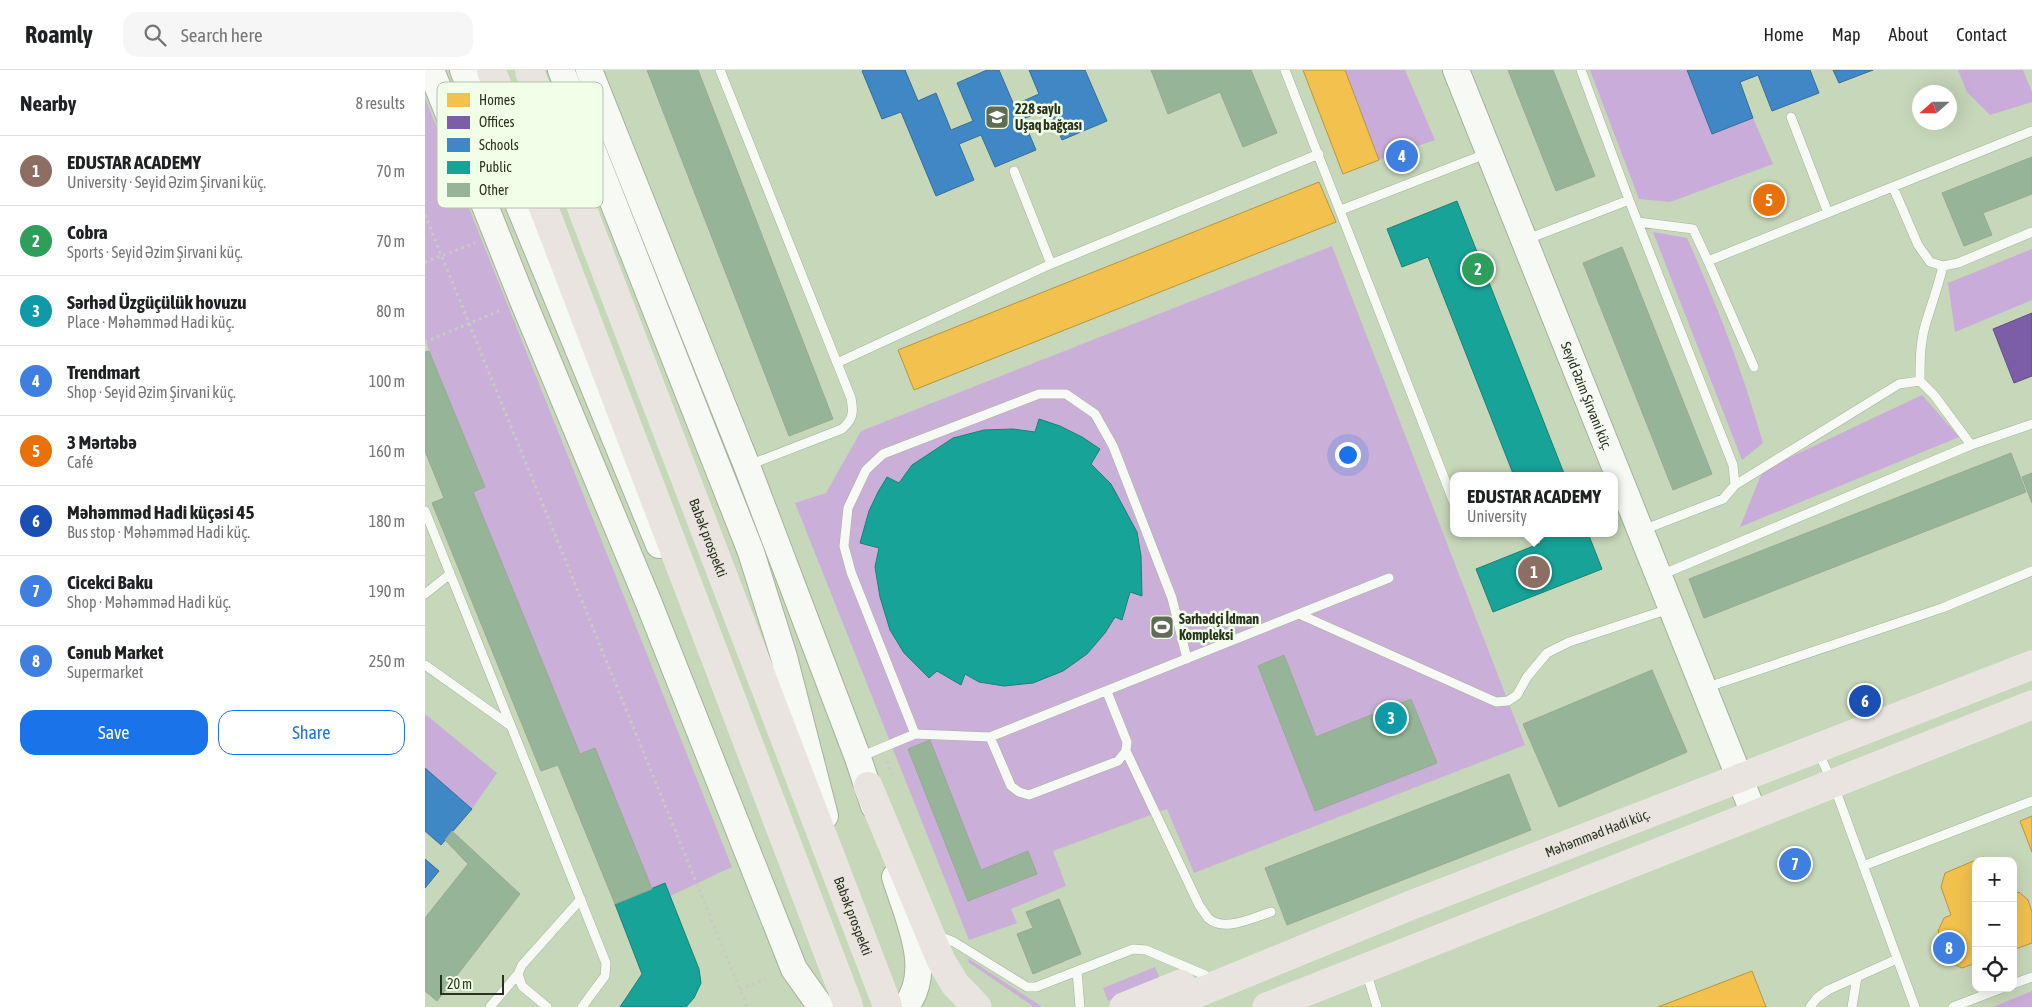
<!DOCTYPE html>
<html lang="en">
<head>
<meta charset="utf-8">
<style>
  :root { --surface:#fff; --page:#f6f6f6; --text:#202124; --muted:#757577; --line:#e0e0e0; --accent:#1a73e8 }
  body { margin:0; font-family:"Asap Condensed",sans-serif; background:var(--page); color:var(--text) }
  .controls { position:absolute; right:15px; bottom:15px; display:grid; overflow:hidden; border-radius:10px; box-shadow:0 5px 20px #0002 }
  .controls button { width:45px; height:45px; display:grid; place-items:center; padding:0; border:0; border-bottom:1px solid var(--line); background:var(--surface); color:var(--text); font:25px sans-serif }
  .compass { position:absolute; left:1487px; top:15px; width:45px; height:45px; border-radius:50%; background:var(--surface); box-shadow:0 5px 20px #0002; rotate:249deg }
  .scale { position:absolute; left:15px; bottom:12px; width:64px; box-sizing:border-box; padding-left:5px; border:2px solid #28331d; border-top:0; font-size:14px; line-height:18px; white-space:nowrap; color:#28331d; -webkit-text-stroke:4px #f2ffe8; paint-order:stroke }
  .you { position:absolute; left:922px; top:384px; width:18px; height:18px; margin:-12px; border:4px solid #fff; border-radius:50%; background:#1a73e8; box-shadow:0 0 0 8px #1a73e833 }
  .badge { display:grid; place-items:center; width:32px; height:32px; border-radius:50%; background:var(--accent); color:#fff; font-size:16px; font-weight:700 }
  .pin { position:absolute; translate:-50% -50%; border:2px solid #fff; box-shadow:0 1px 5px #0006 }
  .popup { position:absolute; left:1025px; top:402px; width:168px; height:65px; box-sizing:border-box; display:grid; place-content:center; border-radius:10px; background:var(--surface); filter:drop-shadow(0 1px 4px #0005); font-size:16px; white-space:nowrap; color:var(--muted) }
  .popup b { font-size:19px; color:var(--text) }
  .popup::after { content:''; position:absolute; left:50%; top:100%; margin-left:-10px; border:10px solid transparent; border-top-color:var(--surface) }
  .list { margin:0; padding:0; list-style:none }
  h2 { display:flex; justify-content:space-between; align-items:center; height:65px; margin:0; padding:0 20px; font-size:21px }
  h2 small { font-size:16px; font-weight:400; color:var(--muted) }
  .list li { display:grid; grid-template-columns:32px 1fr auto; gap:15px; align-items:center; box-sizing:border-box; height:70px; padding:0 20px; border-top:1px solid var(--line) }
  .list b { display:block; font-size:19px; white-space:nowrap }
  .list p { margin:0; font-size:16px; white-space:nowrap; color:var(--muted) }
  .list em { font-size:16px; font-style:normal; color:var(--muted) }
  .actions { display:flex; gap:10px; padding:15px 20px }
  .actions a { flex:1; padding:11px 0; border:1px solid var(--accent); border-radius:15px; text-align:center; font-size:18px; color:var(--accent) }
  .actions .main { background:var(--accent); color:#fff }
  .icon { flex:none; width:28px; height:28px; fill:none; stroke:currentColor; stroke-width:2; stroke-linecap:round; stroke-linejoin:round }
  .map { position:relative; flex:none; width:1607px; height:937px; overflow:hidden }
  header { display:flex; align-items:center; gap:30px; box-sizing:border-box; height:70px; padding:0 25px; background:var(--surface); border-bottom:1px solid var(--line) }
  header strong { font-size:24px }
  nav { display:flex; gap:28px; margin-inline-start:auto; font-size:18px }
  .search { width:350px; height:45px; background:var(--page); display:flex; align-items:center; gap:12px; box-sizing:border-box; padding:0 18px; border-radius:15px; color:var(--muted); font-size:19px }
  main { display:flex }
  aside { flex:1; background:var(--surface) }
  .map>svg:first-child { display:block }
  .green { fill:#cab0d9 }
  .forest { fill:#c9acd9 }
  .homes { fill:#f2c14e; stroke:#b5963f }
  .offices { fill:#7b5ea7; stroke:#62517e }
  .schools { fill:#3f88c5; stroke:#386e93 }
  .public { fill:#17a398; stroke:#1c8173 }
  .building { fill:#96b598; stroke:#98a994 }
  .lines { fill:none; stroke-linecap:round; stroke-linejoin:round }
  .service-casing { stroke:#a5b29a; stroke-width:10 }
  .secondary-casing { stroke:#a5b29a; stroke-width:28 }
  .primary-casing { stroke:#e6ede0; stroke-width:29 }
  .path { stroke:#c7ccc3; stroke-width:3; stroke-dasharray:2.5 4; stroke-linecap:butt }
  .service { stroke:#f7f9f4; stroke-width:9 }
  .secondary { stroke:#f7f9f4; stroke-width:26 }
  .primary { stroke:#eae4e1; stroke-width:28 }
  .primary-bridge-casing { stroke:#e6ede0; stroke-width:29; stroke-linecap:butt }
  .primary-bridge { stroke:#eae4e1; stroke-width:28 }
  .labels { text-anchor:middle; stroke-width:5; stroke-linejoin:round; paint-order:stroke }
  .poi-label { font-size:14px; font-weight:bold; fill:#28331d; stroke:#f2ffe8; text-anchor:start }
  .street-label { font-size:14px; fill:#28331d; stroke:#f2ffe8 }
  .key { fill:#f2ffe8; stroke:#b5c2ab; stroke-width:1 }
  .key-label { font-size:14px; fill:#28331d }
</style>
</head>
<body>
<header>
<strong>Roamly</strong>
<div class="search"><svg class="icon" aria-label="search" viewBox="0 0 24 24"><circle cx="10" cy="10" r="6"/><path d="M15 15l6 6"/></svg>Search here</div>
<nav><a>Home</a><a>Map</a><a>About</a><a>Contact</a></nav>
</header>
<main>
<aside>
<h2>Nearby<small>8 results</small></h2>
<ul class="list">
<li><span class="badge" style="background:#8d6e63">1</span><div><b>EDUSTAR ACADEMY</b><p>University · Seyid Əzim Şirvani küç.</p></div><em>70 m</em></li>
<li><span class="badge" style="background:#2e9e5b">2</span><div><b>Cobra</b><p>Sports · Seyid Əzim Şirvani küç.</p></div><em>70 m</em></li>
<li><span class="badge" style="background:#0f9aa8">3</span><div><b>Sərhəd Üzgüçülük hovuzu</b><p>Place · Məhəmməd Hadi küç.</p></div><em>80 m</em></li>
<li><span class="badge" style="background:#3f7fe0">4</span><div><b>Trendmart</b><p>Shop · Seyid Əzim Şirvani küç.</p></div><em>100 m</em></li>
<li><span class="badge" style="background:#e8710a">5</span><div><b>3 Mərtəbə</b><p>Café</p></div><em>160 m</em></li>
<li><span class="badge" style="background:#1a4fb4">6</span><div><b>Məhəmməd Hadi küçəsi 45</b><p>Bus stop · Məhəmməd Hadi küç.</p></div><em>180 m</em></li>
<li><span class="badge" style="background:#3f7fe0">7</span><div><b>Cicekci Baku</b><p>Shop · Məhəmməd Hadi küç.</p></div><em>190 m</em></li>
<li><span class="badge" style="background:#3f7fe0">8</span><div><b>Cənub Market</b><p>Supermarket</p></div><em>250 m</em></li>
</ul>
<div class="actions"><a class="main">Save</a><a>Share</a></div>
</aside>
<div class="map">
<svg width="1607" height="937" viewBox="0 0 1607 937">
  <rect width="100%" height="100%" fill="#c7d7b9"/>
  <path class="green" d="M0,28L307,797L245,826L240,814L227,819L170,679L155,684L48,422L60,417L0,270Z
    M907,176L1100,675L769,803L742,739L628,781L641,816L586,839L592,853L544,870L370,433L401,423L436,361Z
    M544,889L616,936L615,937H609L543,892Z
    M730,897L735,909L683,931L678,918Z"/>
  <path class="forest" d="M920,0H980L1010,70L954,90Z
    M1165,0H1262L1287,64L1328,48L1348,94L1245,132L1214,129Z
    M1533,0H1598L1607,22V32L1565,45L1542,22Z
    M1228,162L1262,168C1292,235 1318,302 1338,373L1317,390Z
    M1607,179V230L1530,262L1523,213Z
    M1497,325L1534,367L1315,457L1338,400Z
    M0,644L72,703L47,739L0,698Z
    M1607,921V937H1568Z"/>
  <path class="homes" d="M878,0H920L954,90L918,104Z
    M894,112L911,152L489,320L473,280Z
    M1607,746V782L1595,751Z
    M1558,787L1568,789L1569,791H1551V893L1537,898L1523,891L1513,861L1519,848L1526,845L1516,817L1520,803Z
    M1594,822L1603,830L1607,842V873L1588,880V824Z
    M1327,901L1341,937H1233Z"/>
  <path class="offices" d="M1607,243V306L1589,313L1568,259Z"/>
  <path class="schools" d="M440,0H480L493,31L511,23L526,60L548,51L532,13L562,0H574L589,35L614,24L604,0H660L682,51L637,70L623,39L598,49L611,80L570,97L556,65L534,74L549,110L511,126L476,42L457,49L437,1Z
    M1262,0H1385L1394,23L1347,41L1333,5L1315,12L1328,48L1287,64Z
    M1408,0H1448L1414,13Z
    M0,698L47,739L16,775L0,761Z
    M0,789L14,801L0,818Z"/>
  <path class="public" d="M1032,131L1140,406H1089L1003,187L977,197L962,159Z
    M614,349L635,356L657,367L675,379L666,394L686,414L712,462L716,486L717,526L705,522L697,550L690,547L680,563L662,584L638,601L608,613L579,616L554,612L540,604L536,615L512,601L504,608L479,583L465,560L455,527L450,497L454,478L435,473L444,441L453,422L462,407L474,413L487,395L528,368L559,360L588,359L610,362Z
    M1112,463H1163L1177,499L1068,542L1051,499L1116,473Z
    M240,813L274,899L276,913L269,928L261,937H195L217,904L190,834Z"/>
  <path class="building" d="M222,0H273L408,349L364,366Z
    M726,0H826L852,63L818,77L795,22L743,44Z
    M1083,0H1128L1170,106L1131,121Z
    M1607,87V124L1558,143L1567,165L1539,176L1517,123Z
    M1197,177L1287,404L1248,420L1158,193Z
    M4,281L60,417L48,422L155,684L170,678L227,819L190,834L133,695L116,701L7,433L19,428L0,381V282Z
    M1586,383L1601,422L1279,548L1264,509Z
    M1607,403V433L1597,407Z
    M859,585L891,667L986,629L1012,693L890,741L833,596Z
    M1227,600L1262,682L1134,737L1098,654Z
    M505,670L556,800L603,781L612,804L543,831L483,679Z
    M1084,704L1106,760L862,855L840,798Z
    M27,761L95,824L12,931L0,921V848L43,794L20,770Z
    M634,829L656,884L608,904L592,864L608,858L601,842Z"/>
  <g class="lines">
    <g class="service-casing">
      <path id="service" d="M295,0L426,328C429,343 428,349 417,359L324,395
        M860,0L1029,433
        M1156,0L1204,130L1308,395L1310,415L1298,429L1218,460
        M1366,47L1403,143
        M589,101L626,194
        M1468,117L1493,175L1505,192L1518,196L1533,193L1607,162
        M916,140L1063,83
        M1213,152L1268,159L1283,191L1607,61
        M1100,170L1204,130
        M1283,191L1329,297
        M412,293L626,194L894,84
        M1495,311C1495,293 1495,274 1500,256C1506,236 1513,217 1518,196
        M1310,415L1474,314L1495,311L1509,325L1546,375
        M0,441L181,893L180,906L157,937
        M1236,505L1546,375L1607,354
        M0,524L25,504
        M874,544L1071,632L1083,631L1092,625L1102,607L1122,583L1144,572L1244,539
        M0,595L86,656
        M1280,618L1517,538L1607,501
        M490,664L426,502L419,476L423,438L441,400L458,384L614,324H641L670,344L688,376L747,528L762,589
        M565,667L586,716L594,722L604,725L693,691L701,681L702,672L682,622
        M701,681L774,835C777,839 780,844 783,848C799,863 829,847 846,842
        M1393,682L1408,713L1490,937
        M435,687L490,664L565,667L964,508
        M1438,796L1607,731
        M512,868H519L529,872L602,917H611L708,879L721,880L780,905
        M652,901L655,937
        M941,901L952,937
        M1588,914L1607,907
        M65,937L93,904
        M122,937L97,916L93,904L97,895L156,829
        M1385,937L1392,928L1403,920L1472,889
        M1427,937L1432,907
        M1528,937L1577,918"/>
    </g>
    <g class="secondary-casing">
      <g id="secondary">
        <path d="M6,0L98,231L223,531L369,899L396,937"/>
        <path d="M38,0L234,475"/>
        <path d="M136,0L326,482L359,587L400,746"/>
        <path d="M164,0L322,396L433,688L449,736"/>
        <path id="s1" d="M1031,0L1329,744"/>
        <path d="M470,807C482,846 510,901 480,937"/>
      </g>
    </g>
    <g class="primary-casing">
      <g id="primary">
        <path d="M443,716L516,891L530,914L552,937"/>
        <path d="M699,937L756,914"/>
        <path id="s2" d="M738,937L984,836L1607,595"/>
        <path d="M842,937L1607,635"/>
      </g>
    </g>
    <path class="path" d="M0,145L322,937
      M0,192L50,173
      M0,272L76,240
      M462,691L468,707
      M315,919L341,909"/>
    <use href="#service" class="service"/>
    <use href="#secondary" class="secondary"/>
    <use href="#primary" class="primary"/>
    <g class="primary-bridge-casing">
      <g id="primary-bridge">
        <path d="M66,0L424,937"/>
        <path id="s3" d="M104,0L463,937"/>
      </g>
    </g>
    <use href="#primary-bridge" class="primary-bridge"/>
  </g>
  <defs>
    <g id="school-square" transform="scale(1.25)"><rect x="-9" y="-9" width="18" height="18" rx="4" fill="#606c54" stroke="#f2ffe8"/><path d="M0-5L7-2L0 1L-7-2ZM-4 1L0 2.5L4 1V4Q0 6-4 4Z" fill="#fff"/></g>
    <g id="stadium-square" transform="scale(1.25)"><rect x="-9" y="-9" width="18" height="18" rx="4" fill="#606c54" stroke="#f2ffe8"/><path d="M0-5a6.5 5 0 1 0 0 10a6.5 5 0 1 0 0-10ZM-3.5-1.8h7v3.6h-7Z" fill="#fff"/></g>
  </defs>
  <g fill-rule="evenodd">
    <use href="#school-square" x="572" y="47"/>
    <use href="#stadium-square" x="737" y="557"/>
  </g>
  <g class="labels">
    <g class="poi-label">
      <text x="590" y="44">228 saylı<tspan x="590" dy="16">Uşaq bağçası</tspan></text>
      <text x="754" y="554">Sərhədçi İdman<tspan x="754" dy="16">Kompleksi</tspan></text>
    </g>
    <g class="street-label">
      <text dy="5" stroke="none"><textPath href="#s1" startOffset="351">Seyid Əzim Şirvani küç.</textPath></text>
      <text dy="5" stroke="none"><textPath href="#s3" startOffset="501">Babək prospekti</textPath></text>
      <text dy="5" stroke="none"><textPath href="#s2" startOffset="468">Məhəmməd Hadi küç.</textPath></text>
      <text dy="5" stroke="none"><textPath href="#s3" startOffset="906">Babək prospekti</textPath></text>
    </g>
  </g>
  <rect x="12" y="12" width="166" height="126" rx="8" class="key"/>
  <rect x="22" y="23" width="23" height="14" fill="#f2c14e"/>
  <rect x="22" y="46" width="23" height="13" fill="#7b5ea7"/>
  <rect x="22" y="68" width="23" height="14" fill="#3f88c5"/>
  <rect x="22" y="91" width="23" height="13" fill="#17a398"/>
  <rect x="22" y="113" width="23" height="14" fill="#96b598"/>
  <g class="key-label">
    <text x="54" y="35">Homes</text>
    <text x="54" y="57">Offices</text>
    <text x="54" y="80">Schools</text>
    <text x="54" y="102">Public</text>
    <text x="54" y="125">Other</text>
  </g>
</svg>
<div class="controls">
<button>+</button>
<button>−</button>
<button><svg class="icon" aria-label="locate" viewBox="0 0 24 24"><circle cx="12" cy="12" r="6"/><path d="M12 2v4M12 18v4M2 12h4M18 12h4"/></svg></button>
</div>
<svg class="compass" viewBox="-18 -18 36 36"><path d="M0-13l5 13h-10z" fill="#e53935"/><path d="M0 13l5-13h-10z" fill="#757577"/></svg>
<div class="scale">20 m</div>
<div class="you"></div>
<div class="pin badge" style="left:1109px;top:502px;background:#8d6e63">1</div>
<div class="popup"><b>EDUSTAR ACADEMY</b>University</div>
<div class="pin badge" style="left:1053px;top:199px;background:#2e9e5b">2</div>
<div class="pin badge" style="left:966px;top:648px;background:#0f9aa8">3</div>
<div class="pin badge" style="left:977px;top:86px;background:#3f7fe0">4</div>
<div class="pin badge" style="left:1344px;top:130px;background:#e8710a">5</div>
<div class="pin badge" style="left:1440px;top:631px;background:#1a4fb4">6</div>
<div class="pin badge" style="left:1370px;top:794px;background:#3f7fe0">7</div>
<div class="pin badge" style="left:1524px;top:878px;background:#3f7fe0">8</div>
</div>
</main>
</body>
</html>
